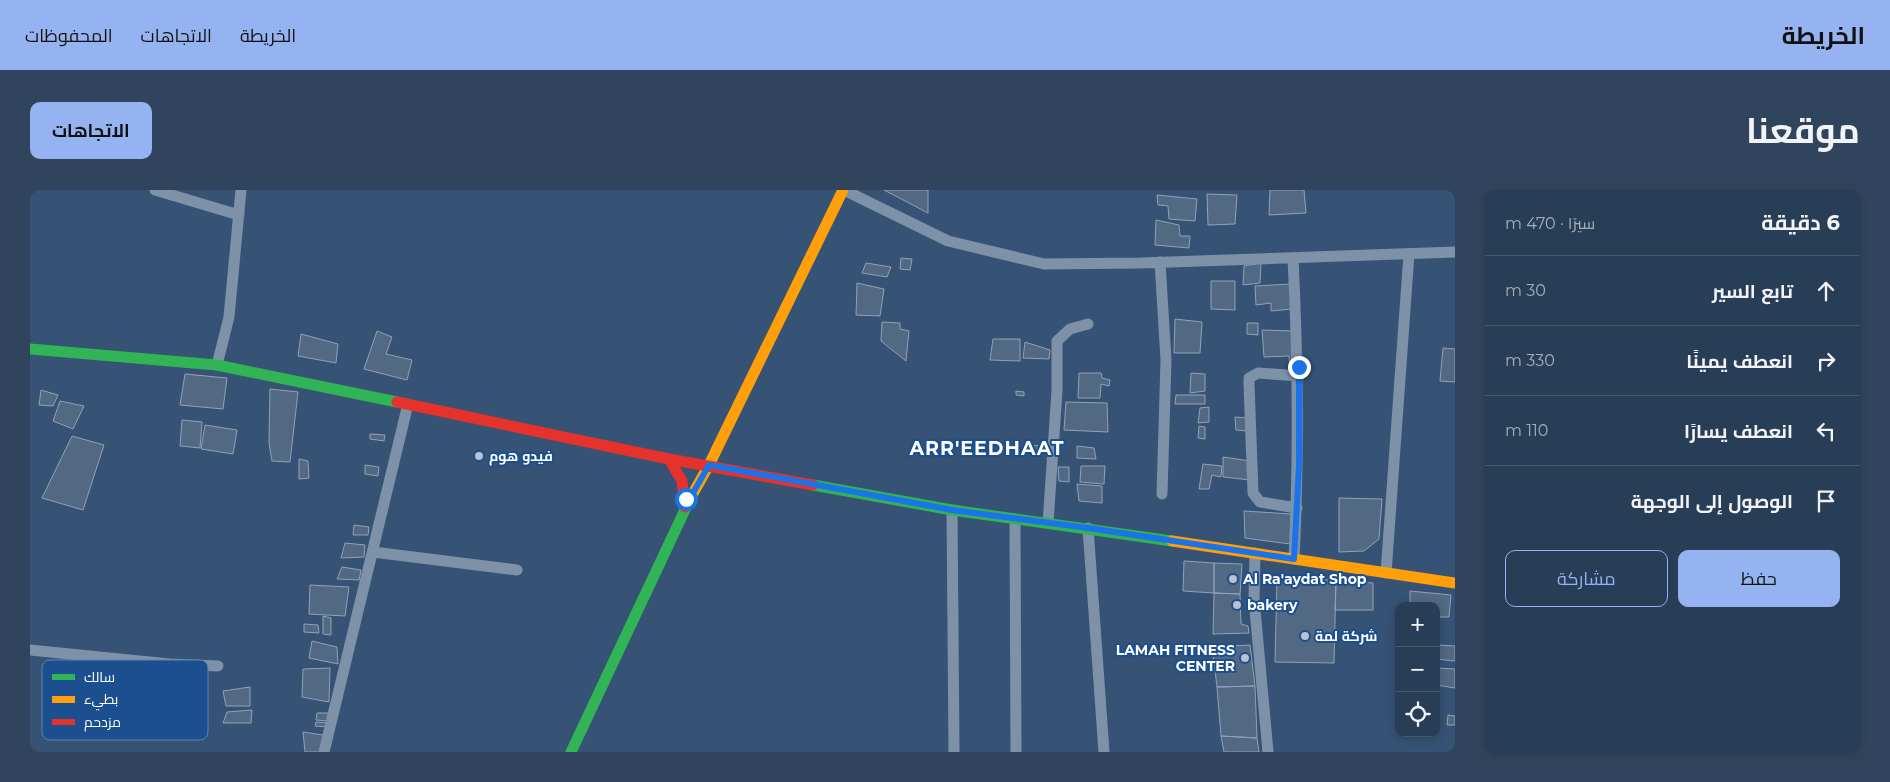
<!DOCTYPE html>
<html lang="ar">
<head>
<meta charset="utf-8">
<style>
  :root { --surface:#283e57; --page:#30455d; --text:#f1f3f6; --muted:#a5aeba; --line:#44576d; --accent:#95b2f1 }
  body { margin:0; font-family:Montserrat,Cairo,sans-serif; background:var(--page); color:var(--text); direction:rtl }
  .controls { position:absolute; right:15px; bottom:15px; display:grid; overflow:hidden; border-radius:10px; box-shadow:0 2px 8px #0003 }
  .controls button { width:45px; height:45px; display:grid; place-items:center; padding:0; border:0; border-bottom:1px solid var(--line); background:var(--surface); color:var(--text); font:25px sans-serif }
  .stop { position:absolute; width:15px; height:15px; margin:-11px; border:4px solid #1a73e8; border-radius:50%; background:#fff }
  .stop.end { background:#1a73e8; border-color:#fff; box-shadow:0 1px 5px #0008 }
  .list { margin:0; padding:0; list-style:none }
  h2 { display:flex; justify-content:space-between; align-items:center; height:65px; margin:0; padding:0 20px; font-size:21px }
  h2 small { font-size:16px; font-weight:400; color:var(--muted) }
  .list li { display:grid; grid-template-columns:32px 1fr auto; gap:15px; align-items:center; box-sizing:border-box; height:70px; padding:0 20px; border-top:1px solid var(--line) }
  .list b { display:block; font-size:19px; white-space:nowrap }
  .list em { font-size:16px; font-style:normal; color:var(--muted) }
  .actions { display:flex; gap:10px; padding:15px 20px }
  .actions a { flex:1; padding:11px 0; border:1px solid var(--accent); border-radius:10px; text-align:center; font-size:18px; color:var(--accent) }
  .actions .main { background:var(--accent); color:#111 }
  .icon { flex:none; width:28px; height:28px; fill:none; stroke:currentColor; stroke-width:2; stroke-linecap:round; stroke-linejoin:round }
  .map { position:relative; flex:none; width:1425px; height:562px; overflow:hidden; direction:ltr; border-radius:10px }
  header { display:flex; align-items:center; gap:30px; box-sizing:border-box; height:70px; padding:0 25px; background:var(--accent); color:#111 }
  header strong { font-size:24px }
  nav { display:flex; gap:28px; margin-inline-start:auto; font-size:18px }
  .intro { display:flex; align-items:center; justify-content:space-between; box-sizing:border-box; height:120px; padding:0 30px }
  h1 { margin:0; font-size:35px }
  .button { padding:12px 22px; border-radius:10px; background:var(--accent); color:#111; font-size:18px; font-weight:700 }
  main { display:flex; gap:30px; padding:0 30px }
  aside { flex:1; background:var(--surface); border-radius:10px; box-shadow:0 2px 8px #0003 }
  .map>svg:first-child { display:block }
  .building { fill:#526984; stroke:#92a2b6 }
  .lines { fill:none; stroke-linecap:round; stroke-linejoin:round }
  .street { stroke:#7d92a8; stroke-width:11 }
  .fast { stroke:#30b455; stroke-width:11 }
  .slow { stroke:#ff9f0a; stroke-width:11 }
  .jam { stroke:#e5322d; stroke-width:11 }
  .route { stroke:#1a73e8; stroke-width:6 }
  .poi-dot { fill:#b9c2ce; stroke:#1b4f8f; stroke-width:2 }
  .labels { text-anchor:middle; stroke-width:4; stroke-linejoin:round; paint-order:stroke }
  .poi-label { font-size:14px; font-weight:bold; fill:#fff; stroke:#1b4f8f; text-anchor:start }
  .district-label { font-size:19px; font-weight:bold; letter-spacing:1px; fill:#fff; stroke:#1b4f8f }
  .key { fill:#1b4f8f; stroke:#5f84b1; stroke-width:1 }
  .key-label { font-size:14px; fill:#fff }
</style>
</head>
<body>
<header>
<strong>الخريطة</strong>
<nav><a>الخريطة</a><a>الاتجاهات</a><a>المحفوظات</a></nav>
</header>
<div class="intro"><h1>موقعنا</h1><a class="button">الاتجاهات</a></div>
<main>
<aside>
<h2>6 دقيقة<small>سيرًا · 470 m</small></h2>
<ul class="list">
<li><svg class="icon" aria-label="ahead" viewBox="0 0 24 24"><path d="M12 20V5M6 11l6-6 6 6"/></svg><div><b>تابع السير</b></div><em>30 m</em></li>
<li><svg class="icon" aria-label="right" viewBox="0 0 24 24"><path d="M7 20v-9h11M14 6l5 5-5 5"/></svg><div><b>انعطف يمينًا</b></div><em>330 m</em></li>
<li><svg class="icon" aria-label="left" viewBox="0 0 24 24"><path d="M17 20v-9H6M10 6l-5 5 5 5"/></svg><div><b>انعطف يسارًا</b></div><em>110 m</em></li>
<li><svg class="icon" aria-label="arrive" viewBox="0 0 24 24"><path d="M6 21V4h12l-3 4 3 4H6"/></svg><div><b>الوصول إلى الوجهة</b></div></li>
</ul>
<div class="actions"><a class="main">حفظ</a><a>مشاركة</a></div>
</aside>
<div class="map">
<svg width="1425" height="562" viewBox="0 0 1425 562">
  <rect width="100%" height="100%" fill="#365274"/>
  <path class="building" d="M854,0H898V23Z
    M1240,0H1274L1276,23L1239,25Z
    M1177,4L1207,5L1205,34L1178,35Z
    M1127,5L1167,9L1165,31L1139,29L1138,16L1128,15Z
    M1126,30L1149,35L1150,46H1160L1159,58L1125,55Z
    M871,68L882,69L880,80L870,79Z
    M836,73L861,77L857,87L832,83Z
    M1231,73L1230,93L1213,95L1214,76Z
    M1181,91H1205V120L1181,119Z
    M827,93L854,99L850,126L826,125Z
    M1262,94V119L1241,121V113L1226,115L1225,96Z
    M1145,129L1172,132L1170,163H1144Z
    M852,132L870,133V139L879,141L876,171L851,151Z
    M1217,133H1228V145L1217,144Z
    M1232,140L1265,141L1267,178H1260L1259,166L1234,167Z
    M347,141L362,147L356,164L382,170L377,190L334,179Z
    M271,144L308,154L306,173L268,166Z
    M963,149H990V171L960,170Z
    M995,152L1020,160L1019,169L993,168Z
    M1413,158L1425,159V192L1410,191Z
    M1049,183H1071L1072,188L1080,190L1079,196L1071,194L1070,208H1048Z
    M1161,183L1175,184V201L1160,203Z
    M155,184L197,188L193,219L150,215Z
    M240,199L268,202L260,272L242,271L239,253Z
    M11,200L28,205L23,216L9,215Z
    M986,201L994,202V206L986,205Z
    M1146,205H1175V214H1145Z
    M30,211L54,216L43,239L23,231Z
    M1036,212L1077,213L1078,242L1034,240Z
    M1179,217V232L1168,233L1170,218Z
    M1205,227L1218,228L1217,241L1206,240Z
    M152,230L172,232L170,258L150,256Z
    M175,235L207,240L203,264L171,259Z
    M1169,236L1175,237V249L1168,248Z
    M340,244L355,245L354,251L340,249Z
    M42,246L74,255L53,320L12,308Z
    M999,255L1011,256L1009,263L998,262Z
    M1047,256L1064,258L1066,269L1047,268Z
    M1193,267L1220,271V290L1193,287Z
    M269,269L278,271L279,288L269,289Z
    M1173,274L1192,276L1191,287L1182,285L1179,299H1169Z
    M335,275L349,277L348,286L335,284Z
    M1051,276H1075L1074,294L1050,292Z
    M1028,277H1039V292L1029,291Z
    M1047,294L1072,296V313L1049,311Z
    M1309,308L1352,309L1349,349L1334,361L1309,362Z
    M1214,321L1261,324L1260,354L1215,348Z
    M324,335L339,337L338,345H323Z
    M315,353L335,355L334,367L311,368Z
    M1154,371L1184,373V403L1153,401Z
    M1184,373L1212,374L1210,404L1184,403Z
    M312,377L331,380L329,390L307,389Z
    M1247,389L1306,390L1304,473L1245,472Z
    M1306,390L1343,393V420H1305Z
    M280,395L319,397L315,426L279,424Z
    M1380,401L1421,405L1419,427H1406V416H1380Z
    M1184,403L1210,404L1211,434L1218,436L1219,443L1183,444Z
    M293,426L301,428V445L293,444Z
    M274,434L288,435L289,443L274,442Z
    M282,451L307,457L308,474L279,468Z
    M1220,455L1225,496L1187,497L1182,457Z
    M1409,455L1425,456V471L1406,469Z
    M300,478L299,512L272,507L273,479Z
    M1406,478L1425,479V498L1406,495Z
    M1225,496L1227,548L1191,546L1187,497Z
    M220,497V516H196L193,501Z
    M222,520L221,533H193L197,522Z
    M287,523H298V531L286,530Z
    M1418,525L1425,526V535H1417Z
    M286,532L298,533V537L285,536Z
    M273,542L293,545L290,562H275Z
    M1191,546L1227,548L1229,562H1194Z"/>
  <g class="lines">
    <path class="street" d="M125,0L209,25
      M814,0L918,51L1014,74L1111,73L1425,62
      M1263,68C1268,169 1269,268 1264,369
      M1130,72L1136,170L1132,304
      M187,175L199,127L211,0
      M1267,318L1230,312L1223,303L1219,194V188L1228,183L1269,186
      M922,320L924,562
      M985,329L986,562
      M1018,333L1027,201V151L1040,139L1058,134
      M1058,338L1074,562
      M343,362L487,380
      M1225,363L1224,409L1238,562
      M1356,383L1379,64
      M0,460L139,474L188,476
      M294,562L378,214"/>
    <path class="fast" d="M0,159L187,175L367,212
      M783,295L922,320L1142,351
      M541,562L661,307"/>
    <path class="slow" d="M661,307L679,275L813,0
      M1142,351L1425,393"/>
    <path class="jam" d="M367,212L639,269L783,295
      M639,269L652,291L655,317"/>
  </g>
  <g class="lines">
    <path class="route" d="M656,309L655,317L679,275L922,320L1058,338L1264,369L1269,276V177"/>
  </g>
  <g class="poi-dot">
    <circle cx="449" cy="266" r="5"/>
    <circle cx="1203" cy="389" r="5"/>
    <circle cx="1207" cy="415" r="5"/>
    <circle cx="1275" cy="446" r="5"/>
    <circle cx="1215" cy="468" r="5"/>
  </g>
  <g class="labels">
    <g class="poi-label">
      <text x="459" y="271">فيدو هوم</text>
      <text x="1213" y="394">Al Ra'aydat Shop</text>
      <text x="1217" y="420">bakery</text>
      <text x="1285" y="451">شركة لمة</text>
      <text x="1205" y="465" text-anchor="end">LAMAH FITNESS<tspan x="1205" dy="16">CENTER</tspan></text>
    </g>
    <g class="district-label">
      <text x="957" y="265">ARR'EEDHAAT</text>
    </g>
  </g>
  <rect x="12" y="470" width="166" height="80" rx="8" class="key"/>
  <rect x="22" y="484" width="23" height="6" fill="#30b455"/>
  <rect x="22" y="506" width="23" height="7" fill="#ff9f0a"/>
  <rect x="22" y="529" width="23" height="6" fill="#e5322d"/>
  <g class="key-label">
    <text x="54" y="492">سالك</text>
    <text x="54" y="514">بطيء</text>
    <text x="54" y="537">مزدحم</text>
  </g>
</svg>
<div class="controls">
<button>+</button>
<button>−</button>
<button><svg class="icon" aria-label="locate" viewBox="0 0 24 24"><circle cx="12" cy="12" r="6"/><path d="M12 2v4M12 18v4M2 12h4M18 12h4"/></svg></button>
</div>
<div class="stop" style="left:656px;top:309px"></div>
<div class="stop end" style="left:1269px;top:177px"></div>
</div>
</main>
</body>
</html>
